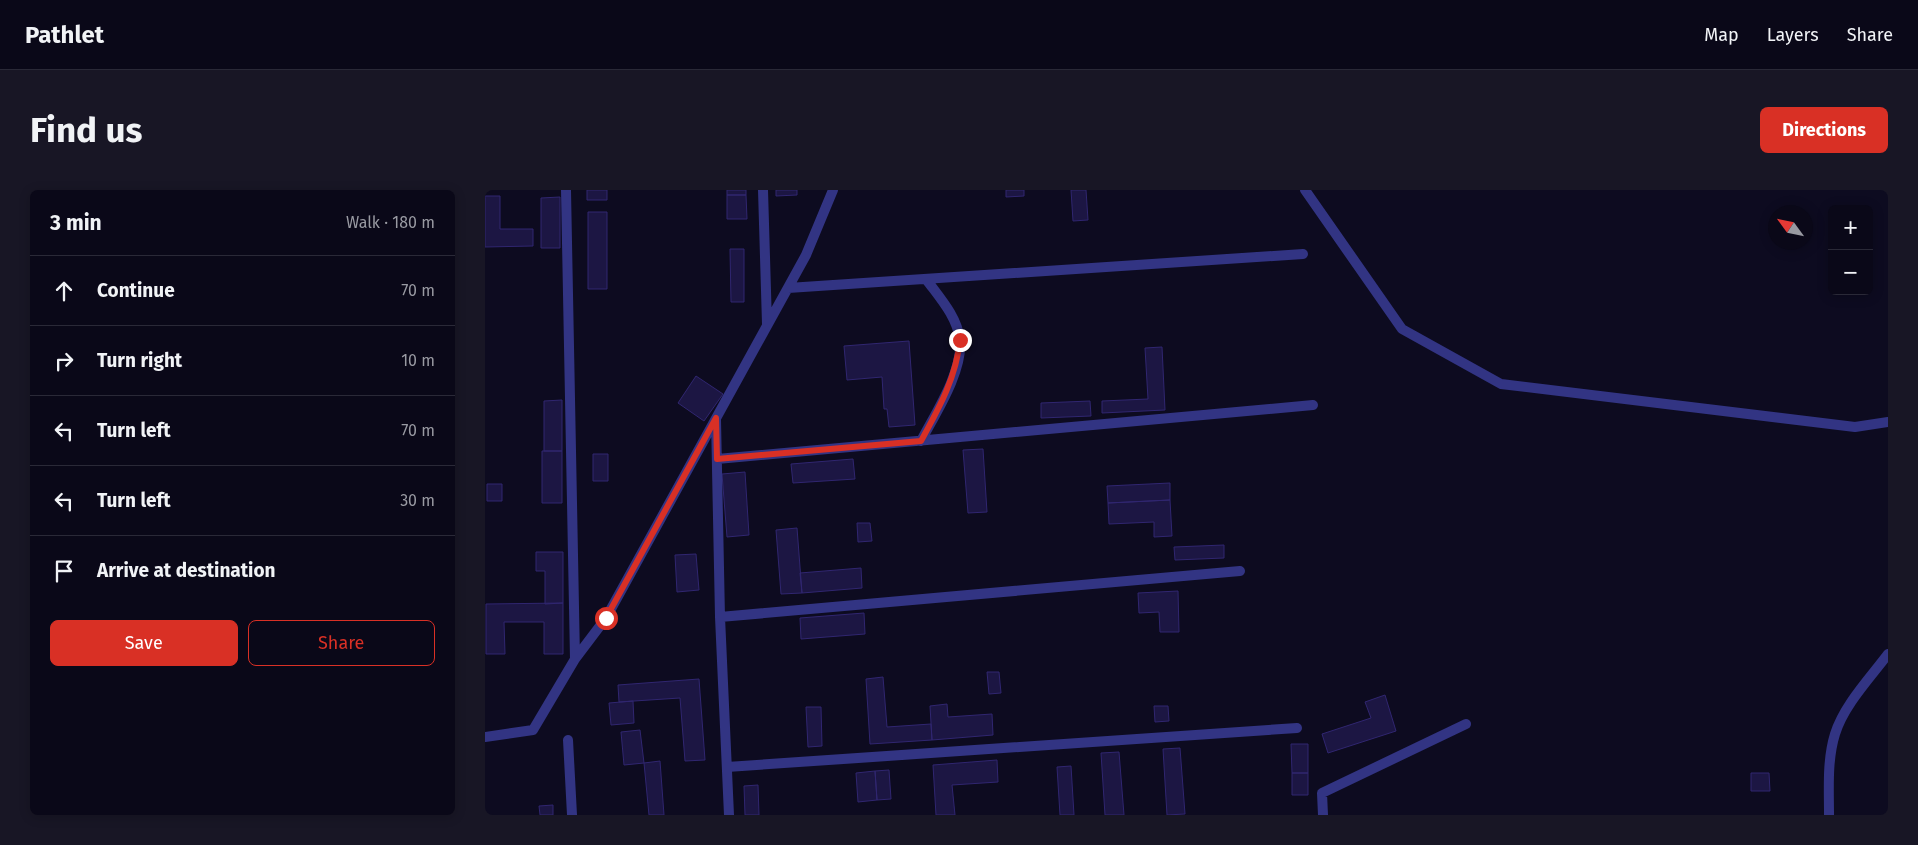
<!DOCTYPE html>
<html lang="en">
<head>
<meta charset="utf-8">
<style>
  :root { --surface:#0a0818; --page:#181625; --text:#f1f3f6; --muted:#999aa2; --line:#2a2937; --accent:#d93025 }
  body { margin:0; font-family:"Fira Sans",sans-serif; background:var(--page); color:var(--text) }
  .controls { position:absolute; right:15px; top:15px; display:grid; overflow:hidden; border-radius:8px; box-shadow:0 2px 12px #0003 }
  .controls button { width:45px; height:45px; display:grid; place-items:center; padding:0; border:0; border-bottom:1px solid var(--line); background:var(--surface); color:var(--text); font:25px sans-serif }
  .compass { position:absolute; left:1283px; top:15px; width:45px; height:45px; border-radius:50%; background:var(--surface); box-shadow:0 2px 12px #0003; rotate:303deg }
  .stop { position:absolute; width:15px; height:15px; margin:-11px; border:4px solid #d93025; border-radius:50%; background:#fff }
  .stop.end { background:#d93025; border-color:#fff; box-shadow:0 1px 5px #0008 }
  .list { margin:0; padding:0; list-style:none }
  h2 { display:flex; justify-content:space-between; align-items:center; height:65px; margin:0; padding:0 20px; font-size:21px }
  h2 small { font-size:16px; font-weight:400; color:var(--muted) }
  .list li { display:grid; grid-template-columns:32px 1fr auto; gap:15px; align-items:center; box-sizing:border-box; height:70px; padding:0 20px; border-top:1px solid var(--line) }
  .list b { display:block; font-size:19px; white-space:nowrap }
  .list em { font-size:16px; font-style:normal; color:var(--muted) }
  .actions { display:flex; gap:10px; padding:15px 20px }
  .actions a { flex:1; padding:11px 0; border:1px solid var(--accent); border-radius:8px; text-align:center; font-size:18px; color:var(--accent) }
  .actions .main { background:var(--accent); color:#fff }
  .icon { flex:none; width:28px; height:28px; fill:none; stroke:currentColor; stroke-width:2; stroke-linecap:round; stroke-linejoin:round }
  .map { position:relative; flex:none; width:1403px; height:625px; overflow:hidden; border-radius:8px }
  header { display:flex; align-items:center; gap:30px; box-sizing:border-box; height:70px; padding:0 25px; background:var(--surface); border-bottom:1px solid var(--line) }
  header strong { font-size:24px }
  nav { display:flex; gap:28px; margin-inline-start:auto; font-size:18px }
  .intro { display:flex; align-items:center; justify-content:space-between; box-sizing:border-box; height:120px; padding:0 30px }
  h1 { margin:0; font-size:35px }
  .button { padding:12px 22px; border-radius:8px; background:var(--accent); color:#fff; font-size:18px; font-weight:700 }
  main { display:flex; gap:30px; padding:0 30px }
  aside { flex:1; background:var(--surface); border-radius:8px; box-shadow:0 2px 12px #0003 }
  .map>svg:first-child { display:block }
  .building { fill:#1c1643; stroke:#302670 }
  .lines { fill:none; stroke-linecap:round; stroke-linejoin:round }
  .lane { stroke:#323483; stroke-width:10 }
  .route { stroke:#d93025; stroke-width:6 }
</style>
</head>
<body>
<header>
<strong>Pathlet</strong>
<nav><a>Map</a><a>Layers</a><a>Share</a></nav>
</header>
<div class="intro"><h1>Find us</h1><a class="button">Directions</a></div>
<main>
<aside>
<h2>3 min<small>Walk · 180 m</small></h2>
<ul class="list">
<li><svg class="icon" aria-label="ahead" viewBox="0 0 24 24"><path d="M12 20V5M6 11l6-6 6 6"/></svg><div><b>Continue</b></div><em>70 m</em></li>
<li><svg class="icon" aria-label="right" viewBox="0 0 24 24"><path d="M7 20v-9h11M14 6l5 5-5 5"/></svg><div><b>Turn right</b></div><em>10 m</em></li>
<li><svg class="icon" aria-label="left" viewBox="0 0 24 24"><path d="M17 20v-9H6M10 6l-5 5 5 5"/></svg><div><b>Turn left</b></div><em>70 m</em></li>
<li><svg class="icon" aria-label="left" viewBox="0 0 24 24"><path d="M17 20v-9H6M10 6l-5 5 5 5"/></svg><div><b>Turn left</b></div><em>30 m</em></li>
<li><svg class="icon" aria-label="arrive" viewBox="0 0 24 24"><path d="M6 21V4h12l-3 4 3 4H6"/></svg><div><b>Arrive at destination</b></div></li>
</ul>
<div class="actions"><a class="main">Save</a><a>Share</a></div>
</aside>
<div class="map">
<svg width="1403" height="625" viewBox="0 0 1403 625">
  <rect width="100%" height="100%" fill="#0d0b20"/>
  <path class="building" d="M102,0H122V10H102Z
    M242,0H261V5H242Z
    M291,0H312V5L291,6Z
    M521,0H539V6L521,7Z
    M586,0H601L603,30L588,31Z
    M242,5H261L262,29H242Z
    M0,6H15V39H48V56L0,57Z
    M75,7V58H56V8Z
    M103,22H122V99H103Z
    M245,59H259V112H246Z
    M424,151L430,235L404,237L402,219H399L397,187L362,190L359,156Z
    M677,157L680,220L617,223V211L663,209L660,158Z
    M211,186L238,204L219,231L193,213Z
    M77,210V261H59V211Z
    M605,211L606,226L556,228V213Z
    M498,259L502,322L483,323L478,260Z
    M57,261H77V313H57Z
    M108,264H123V291H108Z
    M368,269L370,289L308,293L306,274Z
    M260,282L264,345L242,347L237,284Z
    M685,293V310L623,313L622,296Z
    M2,294H17V311H2Z
    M685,310L687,346L669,347V332L624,334L623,313Z
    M372,333H385L387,351L373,352Z
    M312,338L317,403L296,404L291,340Z
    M739,355V368L690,370L689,357Z
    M51,362H78V413L60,414V381H51Z
    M211,364L214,400L192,402L190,365Z
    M376,378L377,398L317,403L315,383Z
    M693,401L694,442H675L674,422L654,423L653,403Z
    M78,413V464H59V432H19L20,464H1V414Z
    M379,423L380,444L316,449L315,428Z
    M502,482H514L516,503L504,504Z
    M398,487L402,537L446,534L447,550L385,554L381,489Z
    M214,489L220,570L200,571L195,508L134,512L133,495Z
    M900,505L911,541L843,563L837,544L886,528L880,512Z
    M148,511L149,533L126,535L124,513Z
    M462,514L463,527L507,524L508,545L447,550L445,516Z
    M669,516H683L684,531L670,532Z
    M321,517H336L337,556L323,557Z
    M155,540L159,573L139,575L136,542Z
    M806,554H823V583H807Z
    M695,558L700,624L682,625L678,559Z
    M634,562L639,625H620L616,563Z
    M512,570L513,592L467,595L470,625H451L448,575Z
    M175,571L179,625H164L159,573Z
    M586,576L589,625H575L572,577Z
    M404,580L406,609L392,610L390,581Z
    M390,581L392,610L373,612L371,583Z
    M807,583H823V605H807Z
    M1266,583H1284L1285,601H1266Z
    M273,595L274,625H260L259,596Z
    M68,615V625H55L54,616Z"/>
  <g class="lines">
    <path class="lane" d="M81,0L90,469
      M278,0L282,134
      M820,0L917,139L1016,194L1370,237L1403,232
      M303,98L818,64
      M231,229L235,427L244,625
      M436,251C450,224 478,182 475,150C472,126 454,107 441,89
      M232,269L828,215
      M235,427L755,381
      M0,547L48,540L90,469L121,428L321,65L348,0
      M83,550L87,625
      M242,577L812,538
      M838,625L837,603L981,534
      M1344,625C1344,598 1342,570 1350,544C1359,515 1385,488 1403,464"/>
  </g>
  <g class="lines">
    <path class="route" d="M121,428L231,228L232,269L436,251C454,218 471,188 475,150"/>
  </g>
</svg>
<div class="controls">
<button>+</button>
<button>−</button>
</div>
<svg class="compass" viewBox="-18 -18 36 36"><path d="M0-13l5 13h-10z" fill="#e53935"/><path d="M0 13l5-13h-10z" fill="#999aa2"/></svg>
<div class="stop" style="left:121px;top:428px"></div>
<div class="stop end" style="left:475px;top:150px"></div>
</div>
</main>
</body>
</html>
